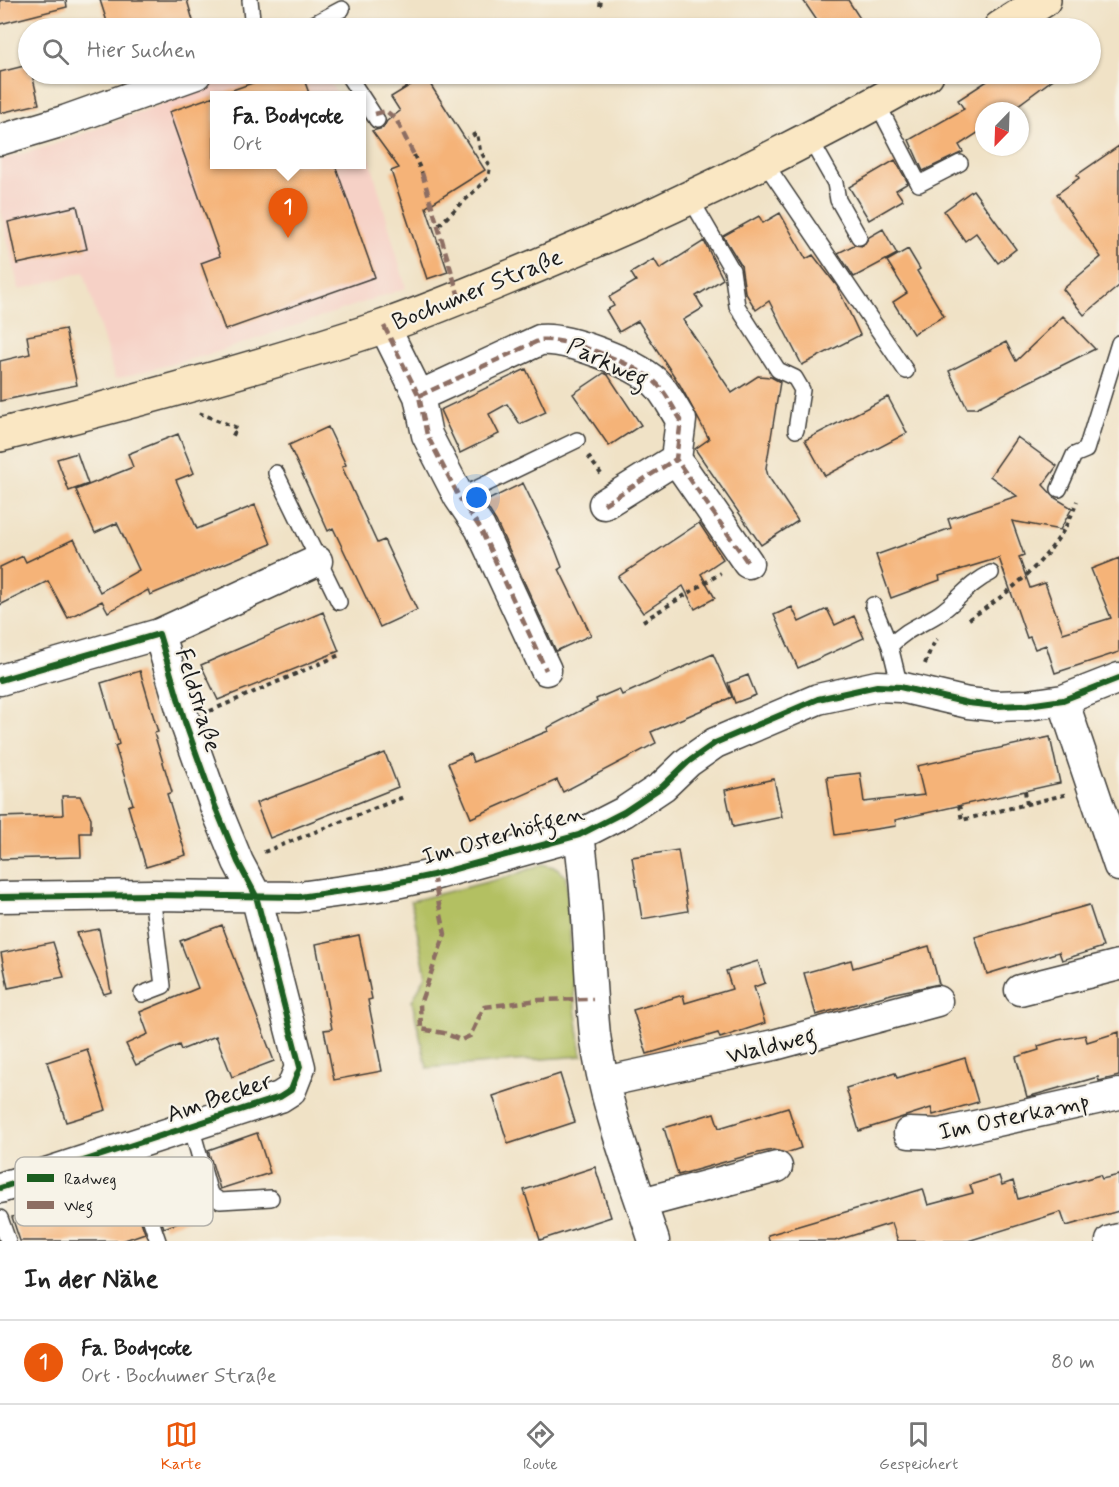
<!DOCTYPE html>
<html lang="de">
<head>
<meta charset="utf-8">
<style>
  :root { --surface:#fff; --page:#f2f2f2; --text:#222; --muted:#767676; --line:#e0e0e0; --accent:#ea580c }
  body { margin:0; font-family:Mynerve,sans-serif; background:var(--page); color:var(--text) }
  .compass { position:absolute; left:975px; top:102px; width:54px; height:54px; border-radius:50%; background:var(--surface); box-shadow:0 2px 4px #0004; rotate:203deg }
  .you { position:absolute; left:477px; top:498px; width:21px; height:21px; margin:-15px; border:4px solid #fff; border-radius:50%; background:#1a73e8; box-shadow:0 0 0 9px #1a73e833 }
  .badge { display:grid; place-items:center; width:39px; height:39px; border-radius:50%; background:var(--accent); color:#fff; font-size:20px; font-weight:700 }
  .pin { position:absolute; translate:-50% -50px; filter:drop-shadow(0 2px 3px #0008) }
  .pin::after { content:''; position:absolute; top:32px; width:21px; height:18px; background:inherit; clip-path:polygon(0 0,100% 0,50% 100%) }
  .popup { position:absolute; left:210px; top:91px; width:156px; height:78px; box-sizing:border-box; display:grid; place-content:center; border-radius:0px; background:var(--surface); filter:drop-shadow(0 2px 4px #0005); font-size:20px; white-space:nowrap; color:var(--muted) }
  .popup b { font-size:22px; color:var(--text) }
  .popup::after { content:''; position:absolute; left:50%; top:100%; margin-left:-12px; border:12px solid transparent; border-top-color:var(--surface) }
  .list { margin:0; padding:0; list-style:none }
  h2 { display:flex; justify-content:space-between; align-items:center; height:78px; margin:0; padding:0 24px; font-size:26px }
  h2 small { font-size:20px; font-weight:400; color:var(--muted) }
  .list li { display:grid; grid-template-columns:39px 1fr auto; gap:18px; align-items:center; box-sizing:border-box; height:84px; padding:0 24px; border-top:2px solid var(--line) }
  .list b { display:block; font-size:22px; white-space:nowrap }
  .list p { margin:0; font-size:20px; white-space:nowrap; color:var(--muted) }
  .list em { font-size:20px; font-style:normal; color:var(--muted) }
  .icon { flex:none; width:33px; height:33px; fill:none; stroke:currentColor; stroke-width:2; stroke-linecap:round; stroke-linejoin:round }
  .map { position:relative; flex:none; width:1119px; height:1241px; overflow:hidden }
  .search { position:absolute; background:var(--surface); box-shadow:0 2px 4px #0004; left:18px; right:18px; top:18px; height:66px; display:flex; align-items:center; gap:15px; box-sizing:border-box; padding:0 21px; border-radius:33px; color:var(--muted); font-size:22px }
  .sheet { height:162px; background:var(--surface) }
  nav { display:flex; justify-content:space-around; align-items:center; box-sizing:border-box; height:84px; border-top:2px solid var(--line); background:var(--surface); font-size:16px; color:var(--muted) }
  nav a { display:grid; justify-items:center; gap:3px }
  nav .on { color:var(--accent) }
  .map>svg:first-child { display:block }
  .built { fill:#f6d1c6 }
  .green { fill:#b3c062; stroke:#686e3f; stroke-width:1.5 }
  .building { fill:#f5b378 }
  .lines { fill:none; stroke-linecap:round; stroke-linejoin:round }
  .service-casing { stroke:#3c3a36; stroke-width:18 }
  .minor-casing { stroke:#3c3a36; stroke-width:33 }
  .secondary-casing { stroke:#3c3a36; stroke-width:36 }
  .path { stroke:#3c3a36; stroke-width:4; stroke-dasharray:4.5 4.5; stroke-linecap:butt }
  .service { stroke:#fff; stroke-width:15 }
  .minor { stroke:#fff; stroke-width:30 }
  .secondary { stroke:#fae7c3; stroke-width:33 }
  .quiet { stroke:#8d6e63; stroke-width:4.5; stroke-dasharray:9 4.5; stroke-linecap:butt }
  .cycleway-casing { stroke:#f7f3e8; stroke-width:10 }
  .cycleway { stroke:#1b5e20; stroke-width:6 }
  .labels { text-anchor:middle; stroke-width:4.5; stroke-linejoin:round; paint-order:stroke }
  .street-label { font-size:24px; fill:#1c1c1c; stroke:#f7f3e8 }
  .key { fill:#f7f3e8; stroke:#b5b2ab; stroke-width:1.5 }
  .key-label { font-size:16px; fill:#1c1c1c }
</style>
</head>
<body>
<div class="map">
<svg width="1119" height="1241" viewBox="0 0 1119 1241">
  <rect width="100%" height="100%" fill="#f7f3e8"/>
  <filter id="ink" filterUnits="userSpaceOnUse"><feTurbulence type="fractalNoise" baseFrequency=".0167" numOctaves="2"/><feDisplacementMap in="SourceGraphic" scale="12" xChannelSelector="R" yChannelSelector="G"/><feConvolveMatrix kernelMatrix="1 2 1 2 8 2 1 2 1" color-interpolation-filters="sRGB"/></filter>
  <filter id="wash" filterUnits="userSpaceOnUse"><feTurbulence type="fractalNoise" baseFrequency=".008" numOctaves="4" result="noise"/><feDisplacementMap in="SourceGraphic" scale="24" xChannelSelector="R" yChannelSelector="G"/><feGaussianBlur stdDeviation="1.35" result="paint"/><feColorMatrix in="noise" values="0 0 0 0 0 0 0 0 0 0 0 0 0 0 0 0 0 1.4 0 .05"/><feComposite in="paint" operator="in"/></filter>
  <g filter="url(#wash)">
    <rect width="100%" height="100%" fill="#f0e2c6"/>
    <path class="built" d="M242,74H326L337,95H214V164H362V143L370,159L406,288L217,352L115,379L84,272L19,290L0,206V160L50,146Z"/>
    <path class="green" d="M543,864L557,868L566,877L575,1007L582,1056L427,1068L412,1001L426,975L411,901L511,876Z"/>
    <g id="blocks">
      <path class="building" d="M0,0H66L67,7L0,24Z
        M100,0H187L194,24L181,28H109Z
        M803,0H848L861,20L848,28H822Z
        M28,65V74H32L39,104L0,113V72Z
        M278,74H302L310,96H225L224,93Z
        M998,74H1060L1010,111H984V139L979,132L959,145L963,152L923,171L909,140L964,109L958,100Z
        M425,76L485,170L426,207L448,272L427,279L391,171L399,168L372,131L383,128L387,121L400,111L391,97Z
        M214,96V165H335L375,277L225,330L201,263L220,256L169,112Z
        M1119,146V286L1084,315L1063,289L1101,257L1057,194L1079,178L1077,175Z
        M895,160L908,183L896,190L903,200L869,220L849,187Z
        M973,190L1016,249L998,263L976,233L965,241L944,211Z
        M77,206L87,249L17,264L8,222Z
        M780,213L806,259L813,255L837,286L860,335L802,365L769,301L756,310L745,292L741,265L723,236L759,216L763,223Z
        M883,229L897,254L854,277L838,253L854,245L863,246L869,237Z
        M704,241L723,279L696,296L703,308L683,320L732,393L758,376L771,377L780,382L766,468L768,476L798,521L761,545L695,449L709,439L680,385L638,321L619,332L606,310L614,306L609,297L636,281L631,273L654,259L660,269Z
        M908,249L920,269L917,271L944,316L913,334L893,302L907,293L887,261Z
        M1063,316L1095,349L976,408H967L949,371L1006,342L1016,361Z
        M65,329L77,385L0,401V361L30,354L27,336Z
        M526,369L546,412L520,424L507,404L489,414L499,434L460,453L440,410Z
        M604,373L608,375L641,425L609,446L573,394Z
        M888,397L907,433L825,476L805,440Z
        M328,427L346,465L342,467L377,543L384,540L417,610L380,627L333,528L328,531L289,445Z
        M178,434L194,473L176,480L197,529L255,505L271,544L150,595L148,590L108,612L102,601L68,618L48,581L0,605V567L23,556L26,562L74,539L100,592L139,570L117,523L95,533L76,490L133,467L128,454Z
        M1017,437L1057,466L1043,485L1055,498L1072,508L1060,530L1012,521L1024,555L1019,557L1030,588L1045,583L1063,633L1111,618L1091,569L1119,558V652L1055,673L1046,645L1035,649L1030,637L1027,638L999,558L939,576L940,580L891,598L876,555L951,528L948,519L1017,496L990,476Z
        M77,453L88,484L69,491L57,459Z
        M523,483L555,549L562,567L559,569L591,635L556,651L496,521L484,502Z
        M699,523L723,559L701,574L715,598L695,609L683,586L643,613L618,577Z
        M792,607L799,622L827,609L835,625L854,616L864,638L798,668L774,615Z
        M323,612L339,651L218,700L201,665Z
        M713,654L732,697L651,732L656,743L563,792L557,780L471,818L448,763L470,754L473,762L548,731L547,728L597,702L596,699L619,689L622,695Z
        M140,671L158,732L154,733L172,792L167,794L186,855L146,867L128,806L133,804L115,746L119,744L101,683Z
        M748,675L756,695L735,703L728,683Z
        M1050,737L1060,783L895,820L896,826L835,835L827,777L860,773L864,802L924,795L917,766Z
        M385,753L398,787L270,838L256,803Z
        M774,779L782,817L733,827L725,790Z
        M62,796H80L91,818V833H80L81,857L0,859V817L63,815Z
        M678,850L688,911L642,919L632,857Z
        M1089,905L1103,947L1062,960L1059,952L987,974L975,937Z
        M222,925L274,1061L232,1077L216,1036L181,1050L179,1045L136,1065L126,1044L148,1034L140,1012L198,988L180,941Z
        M99,929L111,992L104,994L76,933Z
        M359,935L372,999L368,1000L382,1071L334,1080L324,1030L332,1029L316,944Z
        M53,942L64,977L8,988L1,953Z
        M929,946L939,984L895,993L816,1015L804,973L851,960L853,968Z
        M758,961L765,983L754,987L765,1023L720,1038L718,1033L647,1054L633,1010L683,995L685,1003L732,989L726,971Z
        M1119,1032V1076L1099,1081L1098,1077L1027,1097L1016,1057L1039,1050L1038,1046L1058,1040L1085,1035L1087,1042Z
        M87,1049L106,1110L66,1122L47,1062Z
        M965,1058L978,1102L933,1115L931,1108L859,1131L846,1088L895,1073L897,1078Z
        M560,1074L575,1122L508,1144L493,1096Z
        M788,1107L801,1148L786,1153L773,1150L753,1154L678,1175L664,1128L714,1113L719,1128Z
        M257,1133L270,1173L220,1189L208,1150Z
        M190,1159L200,1196L192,1199L198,1216L164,1228L145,1174Z
        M595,1167L611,1217L540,1240L524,1190Z
        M1100,1175L1102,1179L1119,1175V1211L1066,1226L1061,1212L968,1241H898L892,1223L835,1241H769L768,1235L923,1189L928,1205L973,1193L970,1185L999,1176L1002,1185L1013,1181L1018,1199Z
        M126,1178L145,1233L122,1241H20L12,1217L78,1198V1196Z"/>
    </g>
  </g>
  <g filter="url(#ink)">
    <use href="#blocks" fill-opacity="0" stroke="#3c3a36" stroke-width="1.5"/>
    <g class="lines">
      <g class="service-casing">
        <path id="service" d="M250,0L253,28
          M267,28L278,24L308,28
          M306,28L342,9
          M347,74L377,120
          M877,103L919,184L960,163
          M810,139L835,183L838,200L859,237
          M765,163L906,371
          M690,198L732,270L737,306L778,370L795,378L802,390L796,430
          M276,473L339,602
          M1059,489L1074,455L1086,450L1119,343
          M459,497L577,440
          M873,605L890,646L900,687
          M890,646C909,627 920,626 940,613C961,598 968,584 991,573
          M142,994L163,986L152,895
          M191,1126L210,1194L220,1201L271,1198
          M126,1148L158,1241
          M0,1218L8,1241"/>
      </g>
      <g class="minor-casing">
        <path id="minor" d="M0,140L67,120L196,74
          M384,326L419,396L427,435L459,497L480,528L546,670
          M419,396L540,340C567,337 634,363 655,382C666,392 673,408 681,420L676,459L748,563
          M604,504L676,459
          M159,634L317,561
          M0,680L159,634L185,722L215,806L238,862L256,896L300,1067L291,1090L280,1097L0,1188
          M1063,700L1119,866
          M579,835C589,901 588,968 595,1035C604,1105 632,1174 654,1241
          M0,897L152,895L299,897L386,885L433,875L579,835L624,812L663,786L688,762L715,743L818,699L877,686L900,687L968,703L996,706L1028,705L1063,700L1119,678
          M1020,990L1119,965
          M604,1082L774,1045L937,1001
          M909,1133L939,1134L1119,1094
          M642,1203L777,1167
          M1111,1241L1119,1239"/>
      </g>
      <g class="secondary-casing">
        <path id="secondary" d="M1000,28L1044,0
          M0,435C129,403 256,369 382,327C434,309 485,287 536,266C671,210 801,146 927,74"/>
      </g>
      <path class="path" d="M600,6L601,0
        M414,155L422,173
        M439,225L488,178L490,167L480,150L477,133L468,138
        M199,413L237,428L231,439
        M588,456L601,474
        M969,619C1013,591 1060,552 1077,501
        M643,621L721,573
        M925,664L931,648L937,639
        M210,711L342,654
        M1025,791L1027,805
        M959,805L962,820L1068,794
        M264,852L406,796"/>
      <use href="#service" class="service"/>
      <use href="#minor" class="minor"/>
      <use href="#secondary" class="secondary"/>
      <path class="quiet" d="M375,114L386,111L396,119L414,155
        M422,173L459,297
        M384,326L419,396L427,435L459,497L480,528L546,670
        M419,396L540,340C567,337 634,363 655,382C666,392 673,408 681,420L676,459L748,563
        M604,504L676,459
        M433,875L445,934L420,1004L421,1029L444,1033L461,1040L470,1036L484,1007L539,1000L593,999"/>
      <g class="cycleway-casing">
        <path id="cycleway" d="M0,680L159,634L185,722L215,806L238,862L256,896L300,1067L291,1090L280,1097L0,1188
          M0,897L152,895L299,897L386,885L433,875L579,835L624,812L663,786L688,762L715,743L818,699L877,686L900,687L968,703L996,706L1028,705L1063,700L1119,678"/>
      </g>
      <use href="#cycleway" class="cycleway"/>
    </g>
  </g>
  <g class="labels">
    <g class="street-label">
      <text transform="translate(477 289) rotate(-22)" y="8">Bochumer Straße</text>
      <text transform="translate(608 362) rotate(25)" y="8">Parkweg</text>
      <text transform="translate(199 700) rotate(73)" y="8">Feldstraße</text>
      <text transform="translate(503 834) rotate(-16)" y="8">Im Osterhöfgen</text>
      <text transform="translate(771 1045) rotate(-14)" y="8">Waldweg</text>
      <text transform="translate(219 1097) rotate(-19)" y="8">Am Becker</text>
      <text transform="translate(1014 1116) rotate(-12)" y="8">Im Osterkamp</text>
    </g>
  </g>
  <rect x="15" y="1157" width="198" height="69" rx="9" class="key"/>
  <rect x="27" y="1174" width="27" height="8" fill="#1b5e20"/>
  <rect x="27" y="1201" width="27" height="8" fill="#8d6e63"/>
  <g class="key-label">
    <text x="64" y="1184">Radweg</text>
    <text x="64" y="1211">Weg</text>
  </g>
</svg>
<svg class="compass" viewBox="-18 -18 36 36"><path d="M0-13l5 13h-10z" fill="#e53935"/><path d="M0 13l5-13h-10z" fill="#767676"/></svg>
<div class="you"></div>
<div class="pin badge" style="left:288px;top:238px">1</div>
<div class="popup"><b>Fa. Bodycote</b>Ort</div>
<div class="search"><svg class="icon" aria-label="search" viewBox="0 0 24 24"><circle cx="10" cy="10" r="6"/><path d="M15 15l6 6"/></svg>Hier suchen</div>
</div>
<section class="sheet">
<h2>In der Nähe<small></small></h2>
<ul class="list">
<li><span class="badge">1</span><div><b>Fa. Bodycote</b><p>Ort · Bochumer Straße</p></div><em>80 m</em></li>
</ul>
</section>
<nav>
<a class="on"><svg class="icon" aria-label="map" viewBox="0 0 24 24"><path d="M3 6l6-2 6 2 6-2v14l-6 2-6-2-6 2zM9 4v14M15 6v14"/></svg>Karte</a>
<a><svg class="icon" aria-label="directions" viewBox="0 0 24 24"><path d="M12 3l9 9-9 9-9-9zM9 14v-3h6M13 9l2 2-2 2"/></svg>Route</a>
<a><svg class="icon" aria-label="saved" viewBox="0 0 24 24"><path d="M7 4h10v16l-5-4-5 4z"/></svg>Gespeichert</a>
</nav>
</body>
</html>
